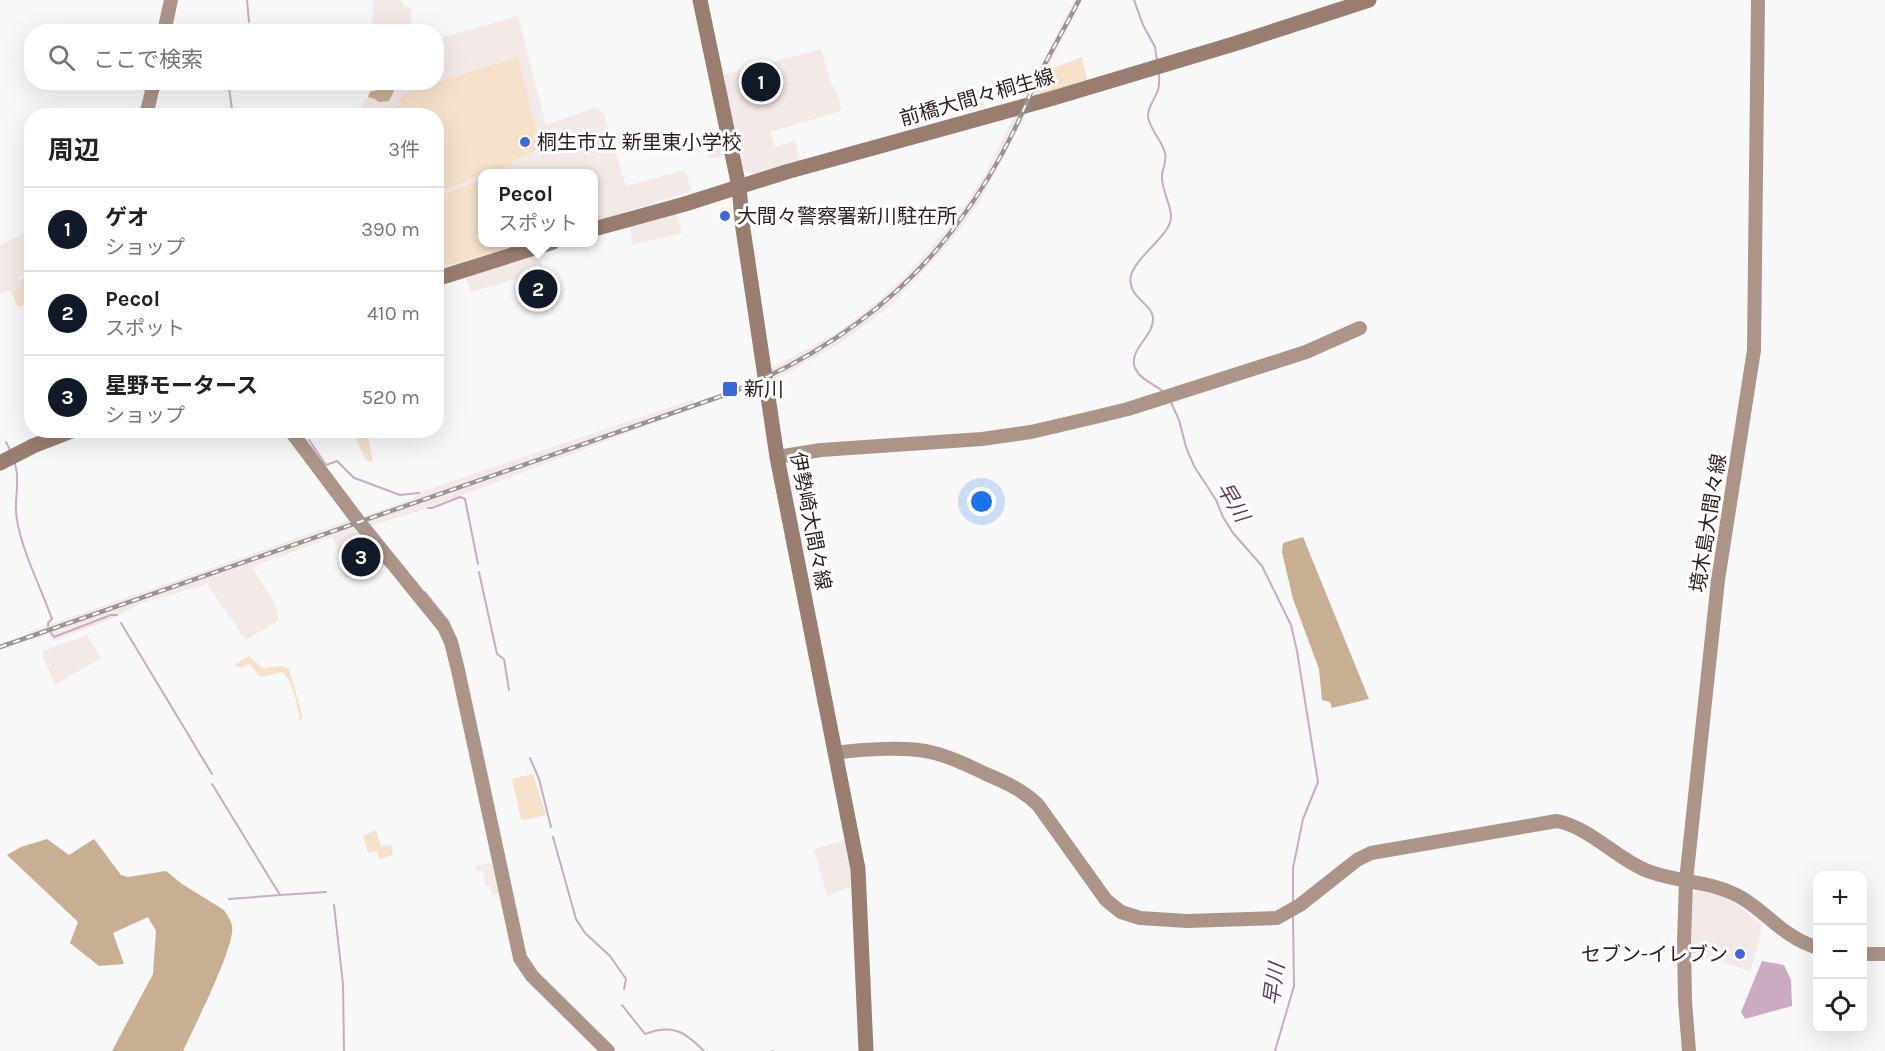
<!DOCTYPE html>
<html lang="ja">
<head>
<meta charset="utf-8">
<style>
  :root { --surface:#fff; --page:#f6f6f6; --text:#222; --muted:#767676; --line:#e0e0e0; --accent:#111827 }
  body { margin:0; font-family:Karla,"Noto Sans JP",sans-serif; background:var(--page); color:var(--text) }
  .controls { position:absolute; right:18px; bottom:18px; display:grid; overflow:hidden; border-radius:12px; box-shadow:0 6px 24px #0002 }
  .controls button { width:54px; height:54px; display:grid; place-items:center; padding:0; border:0; border-bottom:2px solid var(--line); background:var(--surface); color:var(--text); font:30px sans-serif }
  .you { position:absolute; left:982px; top:502px; width:21px; height:21px; margin:-15px; border:4px solid #fff; border-radius:50%; background:#1a73e8; box-shadow:0 0 0 9px #1a73e833 }
  .badge { display:grid; place-items:center; width:39px; height:39px; border-radius:50%; background:var(--accent); color:#fff; font-size:20px; font-weight:700 }
  .pin { position:absolute; translate:-50% -50%; border:3px solid #fff; box-shadow:0 2px 6px #0006 }
  .popup { position:absolute; left:478px; top:169px; width:120px; height:78px; box-sizing:border-box; display:grid; place-content:center; border-radius:12px; background:var(--surface); filter:drop-shadow(0 2px 4px #0005); font-size:20px; white-space:nowrap; color:var(--muted) }
  .popup b { font-size:22px; color:var(--text) }
  .popup::after { content:''; position:absolute; left:50%; top:100%; margin-left:-12px; border:12px solid transparent; border-top-color:var(--surface) }
  .list { margin:0; padding:0; list-style:none }
  h2 { display:flex; justify-content:space-between; align-items:center; height:78px; margin:0; padding:0 24px; font-size:26px }
  h2 small { font-size:20px; font-weight:400; color:var(--muted) }
  .list li { display:grid; grid-template-columns:39px 1fr auto; gap:18px; align-items:center; box-sizing:border-box; height:84px; padding:0 24px; border-top:2px solid var(--line) }
  .list b { display:block; font-size:22px; white-space:nowrap }
  .list p { margin:0; font-size:20px; white-space:nowrap; color:var(--muted) }
  .list em { font-size:20px; font-style:normal; color:var(--muted) }
  .icon { flex:none; width:33px; height:33px; fill:none; stroke:currentColor; stroke-width:2; stroke-linecap:round; stroke-linejoin:round }
  .map { position:relative; flex:none; width:1885px; height:1051px; overflow:hidden }
  .search { position:absolute; background:var(--surface); box-shadow:0 6px 24px #0002; left:24px; top:24px; width:420px; height:66px; display:flex; align-items:center; gap:15px; box-sizing:border-box; padding:0 21px; border-radius:24px; color:var(--muted); font-size:22px }
  .panel { position:absolute; background:var(--surface); box-shadow:0 6px 24px #0002; left:24px; top:108px; width:420px; height:330px; border-radius:24px }
  .map>svg:first-child { display:block }
  .built { fill:#f4e9e9 }
  .green { fill:#f6e1cb }
  .forest { fill:#c8ae93 }
  .water { fill:#caabc2 }
  .lines { fill:none; stroke-linecap:round; stroke-linejoin:round }
  .stream { stroke:#caabc2; stroke-width:2 }
  .secondary { stroke:#ac9489; stroke-width:14 }
  .primary { stroke:#997d70; stroke-width:15 }
  .rail-casing { stroke:#9a9393; stroke-width:4.5 }
  .rail { stroke:#fff; stroke-width:2; stroke-dasharray:7; stroke-linecap:butt }
  .poi-dot { fill:#3a6ada; stroke:#fff; stroke-width:2 }
  .labels { text-anchor:middle; stroke-width:6; stroke-linejoin:round; paint-order:stroke }
  .street-label { font-size:20px; fill:#2e1e1e; stroke:#fff }
  .poi-label { font-size:20px; fill:#2e1e1e; stroke:#fff; text-anchor:start }
  .water-label { font-size:21px; font-style:italic; fill:#63385a; stroke:#fff }
</style>
</head>
<body>
<div class="map">
<svg width="1885" height="1051" viewBox="0 0 1885 1051">
  <rect width="100%" height="100%" fill="#f8f8f8"/>
  <path class="built" d="M373,0H401L405,7H411V31H372Z
    M1074,0H1082L1034,96L1024,99Z
    M518,16L546,125L596,107L603,112L626,186L685,170L692,191L594,222V174H482V242L528,243L437,271L436,116L357,115L358,111L370,94L371,83L436,82L437,39Z
    M821,49L831,83L835,88L840,102L841,111L770,132L775,147L795,141L800,161L752,174L743,168L723,75Z
    M979,89L985,107L957,115L951,99Z
    M1028,111L979,203L947,246L902,294L884,311L839,344L771,382L770,369L838,332L884,296L909,272L949,226L967,203L985,174L1015,114Z
    M719,138L723,156L709,159L705,141Z
    M677,213L682,233L633,245L628,224Z
    M31,229V272L18,278L22,287L0,294V245Z
    M538,254L547,281L519,287L516,279L471,292L466,277Z
    M691,400H694L695,408L422,510L370,526L361,517L412,499L423,491Z
    M352,519L389,565L370,573L345,578L333,537L252,567L274,602L279,620L246,640L207,584L140,604L112,619L53,641L49,634L31,641L27,632Z
    M87,635L101,658L55,685L43,657V651Z
    M848,839L853,886L827,896L814,849Z
    M489,863L493,865L497,883L503,893L492,895L490,886L486,887L483,871L477,872L475,866Z
    M1698,891L1721,896L1735,903L1760,923L1762,926L1759,942L1750,971L1688,952L1692,895Z"/>
  <path class="green" d="M518,57L541,148L515,159L511,165L482,174V175C468,180 453,186 437,192L436,116L393,115L401,98L410,91Z
    M1082,57L1087,80L1034,96L1048,70Z
    M482,179V242L523,243L465,261L437,266V196Z
    M31,274V302L18,307L11,291L22,287L19,280Z
    M368,436L373,462L366,460L356,439Z
    M249,656L262,668L282,666L289,669L302,714V719L299,721L300,718C296,703 294,682 282,672L260,677L250,664L240,668L234,665Z
    M533,774L546,815L524,820L521,819L512,779Z
    M376,830L381,847L391,845L393,855L379,859L377,851L368,853L363,836Z"/>
  <path class="forest" d="M392,86L394,91L389,101L379,102L375,99L368,97L370,92Z
    M1303,537L1369,699L1332,708L1330,702L1322,700L1319,669L1293,599L1282,552L1283,543Z
    M47,839L69,855L94,839L121,875L128,877L166,871L182,884L224,910C227,915 231,920 232,926C236,945 193,1029 183,1051H112L153,974L156,931L148,917L113,933L124,964L99,966L70,943L78,922L7,855L21,847Z"/>
  <path class="water" d="M1762,961L1784,965L1791,980L1792,1006L1745,1019L1741,1012Z"/>
  <g class="lines">
    <path class="stream" d="M247,0L249,22
      M1134,0L1143,25L1155,47L1157,60
      M1159,72C1159,78 1160,84 1158,90C1155,99 1148,106 1148,116C1149,129 1162,140 1165,153C1167,161 1163,167 1162,175C1161,189 1170,202 1171,215C1173,234 1137,255 1131,275C1126,297 1152,303 1153,318C1154,337 1128,349 1135,368C1140,379 1153,384 1163,391
      M233,116L229,88L260,83
      M1170,400L1179,420L1186,447L1194,466L1216,500L1223,517L1233,533L1262,566L1291,625L1297,651L1318,782L1303,819L1293,868V904
      M309,440L326,465L337,461L354,478L360,480L400,495L419,493
      M6,442L10,450
      M15,464C21,482 13,501 17,520C22,551 41,588 52,619L48,623V626
      M428,508H432L460,497L465,499L478,564
      M479,572L497,654L504,659L509,690
      M425,592L449,622
      M121,623L212,774
      M51,633L54,637L111,615H117
      M530,758L539,779L551,827
      M212,784L280,895L326,892
      M553,837L576,919L585,933L610,956L626,979L624,989
      M229,899L280,895
      M334,905L343,984L344,1051
      M622,1005L645,1034C673,1024 684,1031 704,1051
      M772,1051H773
      M1275,1051L1294,986L1293,916"/>
    <path class="secondary" d="M164,32L171,0
      M146,116L154,82
      M290,430L359,522L444,627L451,642L458,670L520,958L532,976L608,1051
      M777,457L821,450L982,439L1031,432L1091,418L1128,409L1306,352L1360,328
      M836,753C862,749 910,746 934,753C952,757 969,766 986,774C1005,782 1023,790 1038,805L1106,900L1121,912L1140,918L1187,921L1277,918L1300,905L1357,860L1371,853L1557,821C1590,828 1614,856 1645,870C1676,883 1712,880 1742,898C1770,915 1783,937 1818,948
      M1862,954H1885
      M1689,1051L1685,1001L1684,941L1686,881L1718,580L1754,350L1758,0"/>
    <path class="primary" d="M700,0L739,187L743,229L777,457L858,869L866,1051
      M594,229L685,204L786,172L1050,99L1237,43L1369,0
      M436,279L553,242
      M0,463L33,446L74,430"/>
    <g class="rail-casing">
      <path id="rail" d="M0,647L733,392C820,356 897,304 954,228C984,189 1010,143 1029,97C1043,64 1063,32 1079,0"/>
    </g>
    <use href="#rail" class="rail"/>
  </g>
  <g class="poi-dot">
    <circle cx="525" cy="142" r="6"/>
    <circle cx="725" cy="216" r="6"/>
    <rect x="722" y="381" width="16" height="16" rx="3"/>
    <circle cx="1740" cy="954" r="6"/>
  </g>
  <g class="labels">
    <g class="street-label">
      <text transform="translate(977 97) rotate(-16)" y="7">前橋大間々桐生線</text>
      <text transform="translate(811 521) rotate(79)" y="7">伊勢崎大間々線</text>
      <text transform="translate(1708 523) rotate(-81)" y="7">境木島大間々線</text>
    </g>
    <g class="poi-label">
      <text x="537" y="149">桐生市立 新里東小学校</text>
      <text x="737" y="223">大間々警察署新川駐在所</text>
      <text x="744" y="396">新川</text>
      <text x="1728" y="961" text-anchor="end">セブン-イレブン</text>
    </g>
    <g class="water-label">
      <text transform="translate(1233 502) rotate(59)" y="7">早川</text>
      <text transform="translate(1274 984) rotate(-82)" y="7">早川</text>
    </g>
  </g>
</svg>
<div class="controls">
<button>+</button>
<button>−</button>
<button><svg class="icon" aria-label="locate" viewBox="0 0 24 24"><circle cx="12" cy="12" r="6"/><path d="M12 2v4M12 18v4M2 12h4M18 12h4"/></svg></button>
</div>
<div class="you"></div>
<div class="pin badge" style="left:761px;top:82px">1</div>
<div class="pin badge" style="left:538px;top:289px">2</div>
<div class="popup"><b>Pecol</b>スポット</div>
<div class="pin badge" style="left:361px;top:557px">3</div>
<div class="search"><svg class="icon" aria-label="search" viewBox="0 0 24 24"><circle cx="10" cy="10" r="6"/><path d="M15 15l6 6"/></svg>ここで検索</div>
<section class="panel">
<h2>周辺<small>3件</small></h2>
<ul class="list">
<li><span class="badge">1</span><div><b>ゲオ</b><p>ショップ</p></div><em>390 m</em></li>
<li><span class="badge">2</span><div><b>Pecol</b><p>スポット</p></div><em>410 m</em></li>
<li><span class="badge">3</span><div><b>星野モータース</b><p>ショップ</p></div><em>520 m</em></li>
</ul>
</section>
</div>
</body>
</html>
